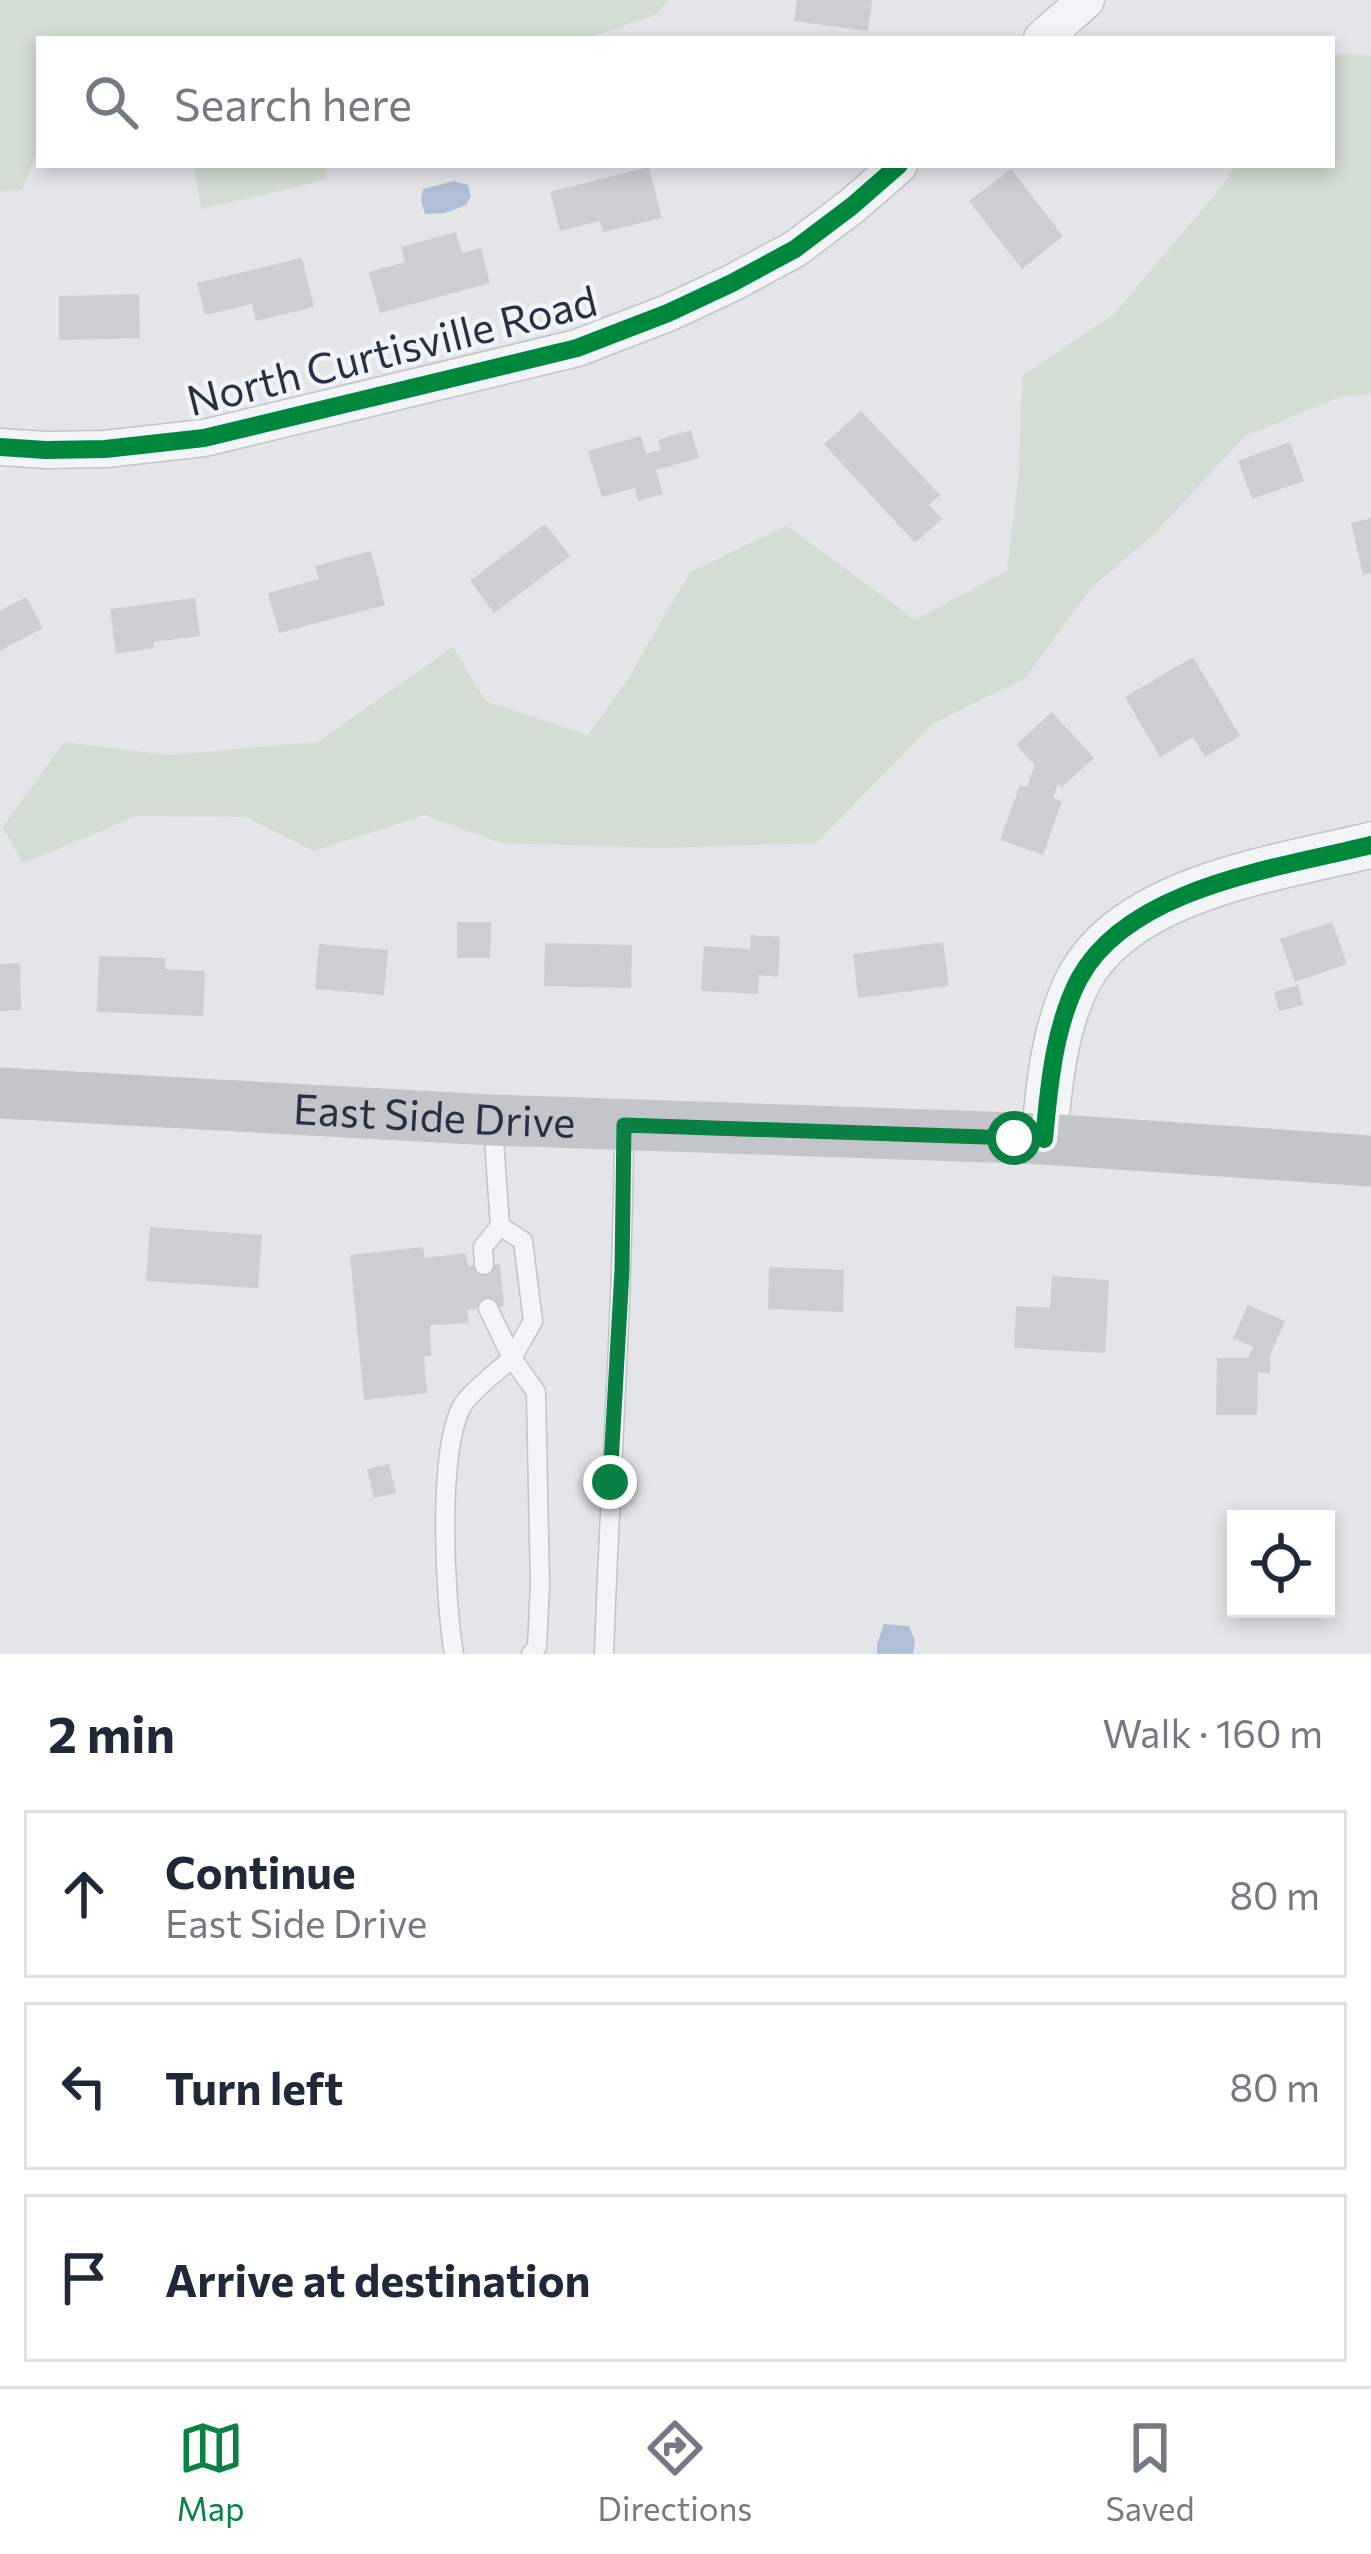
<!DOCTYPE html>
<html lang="en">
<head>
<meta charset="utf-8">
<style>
  :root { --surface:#fff; --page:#f2f2f3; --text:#1f2937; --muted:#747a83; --line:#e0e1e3; --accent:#0b8043 }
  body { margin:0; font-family:Commissioner,sans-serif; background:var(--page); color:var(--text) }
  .controls { position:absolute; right:36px; bottom:36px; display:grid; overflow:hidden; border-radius:0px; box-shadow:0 6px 18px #0003 }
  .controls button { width:108px; height:108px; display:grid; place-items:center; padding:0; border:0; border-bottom:3px solid var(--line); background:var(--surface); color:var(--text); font:60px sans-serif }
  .stop { position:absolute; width:36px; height:36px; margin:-27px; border:9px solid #0b8043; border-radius:50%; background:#fff }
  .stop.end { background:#0b8043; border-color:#fff; box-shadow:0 3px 12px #0008 }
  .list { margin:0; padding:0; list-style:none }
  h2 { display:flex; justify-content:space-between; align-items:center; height:156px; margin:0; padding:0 48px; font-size:51px }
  h2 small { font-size:39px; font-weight:400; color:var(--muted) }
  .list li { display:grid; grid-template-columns:78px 1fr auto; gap:36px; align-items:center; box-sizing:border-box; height:168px; margin:0 24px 24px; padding:0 24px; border:3px solid var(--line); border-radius:0px }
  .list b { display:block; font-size:45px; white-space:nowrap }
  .list p { margin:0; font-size:39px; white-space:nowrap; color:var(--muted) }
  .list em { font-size:39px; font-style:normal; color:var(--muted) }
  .icon { flex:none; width:66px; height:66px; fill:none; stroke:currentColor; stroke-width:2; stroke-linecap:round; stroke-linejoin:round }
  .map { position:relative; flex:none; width:1371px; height:1654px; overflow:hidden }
  .search { position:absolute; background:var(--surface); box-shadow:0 6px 18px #0003; left:36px; right:36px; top:36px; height:132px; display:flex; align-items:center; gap:30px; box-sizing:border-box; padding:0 42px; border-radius:0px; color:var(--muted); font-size:45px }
  .sheet { height:732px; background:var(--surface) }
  nav { display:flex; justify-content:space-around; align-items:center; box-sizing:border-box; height:168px; border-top:3px solid var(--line); background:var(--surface); font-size:33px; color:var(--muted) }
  nav a { display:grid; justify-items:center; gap:6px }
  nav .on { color:var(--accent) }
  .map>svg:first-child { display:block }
  .green { fill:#d2ddd3 }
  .water { fill:#aebfd7 }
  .building { fill:#ccced2 }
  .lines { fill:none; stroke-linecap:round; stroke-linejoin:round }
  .service-casing { stroke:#c1c3c7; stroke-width:21 }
  .minor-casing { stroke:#c1c3c7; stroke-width:39 }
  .tertiary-casing { stroke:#c1c3c7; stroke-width:48 }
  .service { stroke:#f3f4f6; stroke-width:18 }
  .minor { stroke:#f3f4f6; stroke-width:36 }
  .tertiary { stroke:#f3f4f6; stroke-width:45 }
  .secondary { stroke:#c3c5ca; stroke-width:51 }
  .cycleway-casing { stroke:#f1f4f8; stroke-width:26 }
  .cycleway { stroke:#00873e; stroke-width:18 }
  .route { stroke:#0b8043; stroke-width:15 }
  .labels { text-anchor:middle; stroke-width:9; stroke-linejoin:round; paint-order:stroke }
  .street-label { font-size:42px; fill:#273045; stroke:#f1f4f8 }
</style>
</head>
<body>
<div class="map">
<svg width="1371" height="1654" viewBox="0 0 1371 1654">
  <rect width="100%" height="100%" fill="#e3e5e9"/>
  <path class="green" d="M0,0H669L655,15L584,39H39V147L22,190L0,191Z
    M1332,54L1371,55V394L1342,396L1245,436L1154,534L1091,588L1024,679L933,723L816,843L661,848L501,843L425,815L313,851L247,817L137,816L23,863L3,827L64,742L169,755L318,742L453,647L485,701L588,735L625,684L690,572L787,526L915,620L1007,571L1019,473L1022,376L1113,315L1209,202L1237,165H1332Z
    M194,165H327L326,180L201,209Z"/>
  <path class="water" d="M454,181L468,185L471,196L466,205L445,213L425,214L421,200L423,189Z
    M884,1624L909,1626L915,1641L913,1654H877V1644Z"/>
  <path class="building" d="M797,0H872L868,31L794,21Z
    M649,167L662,218L603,232L600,221L560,231L550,192Z
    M1011,169L1063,236L1022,269L969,201Z
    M456,232L462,253L481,248L490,283L380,313L369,272L405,262L401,247Z
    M302,258L314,307L256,321L252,304L205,315L197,283Z
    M139,294L140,338L59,340V296Z
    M861,411L940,495L929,505L942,519L915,543L824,444Z
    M691,430L699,458L656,470L663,494L638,501L635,488L602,497L588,451L641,436L646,454L661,450L658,440Z
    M1290,442L1304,481L1252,499L1238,461Z
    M1371,518V573L1363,575L1351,523Z
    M545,524L570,556L494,613L470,581Z
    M371,551L385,605L279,633L268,593L319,579L315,566Z
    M26,597L43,628L0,651V611Z
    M195,598L200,636L153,642L154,648L116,654L110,609Z
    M1193,657L1240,736L1205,757L1193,737L1160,757L1125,697Z
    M1052,712L1094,758L1062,787L1058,783L1053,798L1062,801L1043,855L1000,840L1020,785L1027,787L1035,765L1016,745Z
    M457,922H491L490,958H457Z
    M1332,922L1347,964L1295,982L1280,939Z
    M751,935L780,937L778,977L759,975L758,994L701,991L704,946L750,949Z
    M943,942L949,986L858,998L853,954Z
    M545,943L632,945L631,988L544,986Z
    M319,944L388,950L384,995L315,989Z
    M99,956L166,958L165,969L205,971L203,1016L97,1012Z
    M20,963L21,1010L0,1011V964Z
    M1298,985L1303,1005L1279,1011L1274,992Z
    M150,1227L262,1235L258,1288L146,1281Z
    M423,1247L425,1258L465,1253L468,1266L500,1264L504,1306L467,1310L469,1323L430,1325L431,1356H424L427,1393L364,1400L350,1255Z
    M769,1267L844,1270L843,1312L768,1309Z
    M1052,1276L1109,1280L1105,1353L1014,1348L1016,1306L1050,1308Z
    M1248,1305L1285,1321L1270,1356V1373L1258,1372L1257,1415H1216L1217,1358H1248L1253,1347L1233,1338Z
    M389,1464L396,1493L374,1498L367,1469Z"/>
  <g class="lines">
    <g class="service-casing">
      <path id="service" d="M493,1125L500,1226
        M484,1265L483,1247L500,1226L523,1241L533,1321L512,1358L488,1308
        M454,1654C445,1602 436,1445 464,1403C476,1387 497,1372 512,1358L536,1392L540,1585L537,1647L531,1654
        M604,1654C610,1479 623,1304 624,1129"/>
    </g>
    <g class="minor-casing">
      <path id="minor" d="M1042,39L1086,0
        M0,447L46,450L105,449L204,438L577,348L668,313L732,283L795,249L852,206L899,165"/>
    </g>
    <g class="tertiary-casing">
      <path id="tertiary" d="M1044,1139C1049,1086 1054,1027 1079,979C1128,887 1279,868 1371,845"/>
    </g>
    <use href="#service" class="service"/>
    <use href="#minor" class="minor"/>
    <use href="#tertiary" class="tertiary"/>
    <path class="secondary" id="s1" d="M0,1093L492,1120L1044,1139L1371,1161"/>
    <g class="cycleway-casing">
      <path id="cycleway" d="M0,447L46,450L105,449L204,438L577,348L668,313L732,283L795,249L852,206L899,165
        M1044,1139C1049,1086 1054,1027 1079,979C1128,887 1279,868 1371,845"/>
    </g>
    <use href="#cycleway" class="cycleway"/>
  </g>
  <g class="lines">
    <path class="route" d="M610,1482L622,1270L624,1125L1014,1138"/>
  </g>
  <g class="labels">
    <g class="street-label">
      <text transform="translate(392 351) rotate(-14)" y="15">North Curtisville Road</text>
      <text dy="15" stroke="none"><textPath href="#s1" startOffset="435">East Side Drive</textPath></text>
    </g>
  </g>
</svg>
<div class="controls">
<button><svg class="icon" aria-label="locate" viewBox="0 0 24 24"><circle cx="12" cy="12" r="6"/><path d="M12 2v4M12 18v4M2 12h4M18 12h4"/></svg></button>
</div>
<div class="stop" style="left:1014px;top:1138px"></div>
<div class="stop end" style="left:610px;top:1482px"></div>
<div class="search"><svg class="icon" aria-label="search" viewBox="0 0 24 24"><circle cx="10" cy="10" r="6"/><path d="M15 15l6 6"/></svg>Search here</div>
</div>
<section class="sheet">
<h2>2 min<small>Walk · 160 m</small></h2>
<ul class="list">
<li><svg class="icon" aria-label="ahead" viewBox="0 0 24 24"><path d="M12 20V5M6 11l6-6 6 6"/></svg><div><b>Continue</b><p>East Side Drive</p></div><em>80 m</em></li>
<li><svg class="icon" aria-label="left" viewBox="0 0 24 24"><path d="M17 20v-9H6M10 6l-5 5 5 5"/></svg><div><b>Turn left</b></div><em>80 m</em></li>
<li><svg class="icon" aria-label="arrive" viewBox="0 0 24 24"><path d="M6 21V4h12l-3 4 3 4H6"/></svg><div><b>Arrive at destination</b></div></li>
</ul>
</section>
<nav>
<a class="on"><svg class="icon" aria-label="map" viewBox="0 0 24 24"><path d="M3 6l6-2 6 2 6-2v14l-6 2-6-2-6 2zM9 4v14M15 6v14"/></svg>Map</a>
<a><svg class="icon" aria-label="directions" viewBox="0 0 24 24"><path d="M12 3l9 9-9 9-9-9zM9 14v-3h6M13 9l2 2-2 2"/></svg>Directions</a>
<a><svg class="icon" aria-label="saved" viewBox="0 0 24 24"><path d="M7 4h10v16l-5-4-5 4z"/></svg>Saved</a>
</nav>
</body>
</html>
